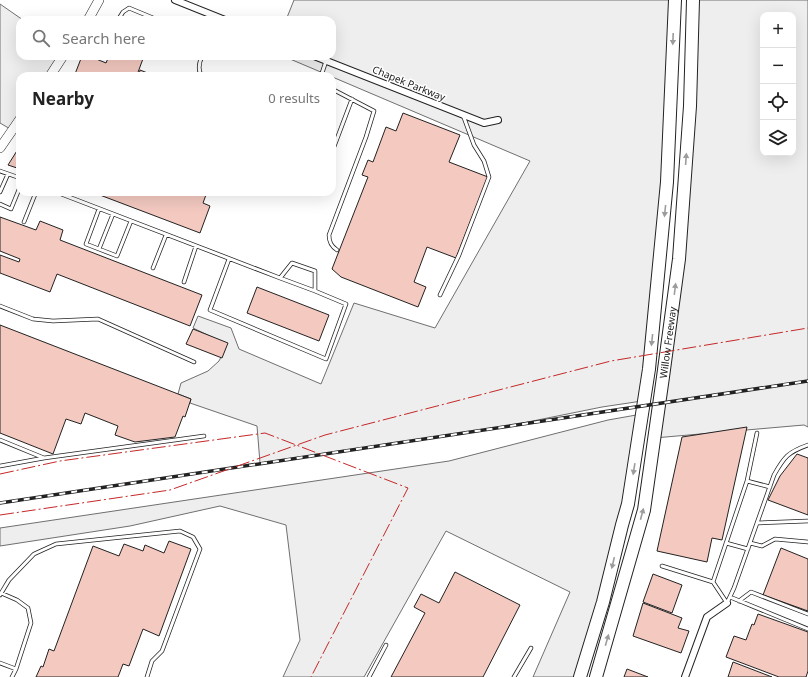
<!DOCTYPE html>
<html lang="en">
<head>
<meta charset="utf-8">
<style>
  :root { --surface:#fff; --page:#f6f6f6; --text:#222; --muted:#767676; --line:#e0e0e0 }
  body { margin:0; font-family:"Noto Sans",sans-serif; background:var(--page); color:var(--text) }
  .controls { position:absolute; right:12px; top:12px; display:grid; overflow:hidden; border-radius:8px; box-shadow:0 4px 16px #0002 }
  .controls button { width:36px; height:36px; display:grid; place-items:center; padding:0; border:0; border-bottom:1px solid var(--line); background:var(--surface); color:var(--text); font:20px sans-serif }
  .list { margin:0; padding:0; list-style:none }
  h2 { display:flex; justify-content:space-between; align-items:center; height:52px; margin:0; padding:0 16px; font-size:17px }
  h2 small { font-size:13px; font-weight:400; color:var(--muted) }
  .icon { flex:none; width:22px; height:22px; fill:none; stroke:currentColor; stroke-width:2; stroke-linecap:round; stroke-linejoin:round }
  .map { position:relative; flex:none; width:808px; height:677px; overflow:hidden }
  .search { position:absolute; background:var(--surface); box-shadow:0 4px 16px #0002; left:16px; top:16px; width:320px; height:44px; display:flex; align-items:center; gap:10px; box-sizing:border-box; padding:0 14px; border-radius:12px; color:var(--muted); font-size:15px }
  .panel { position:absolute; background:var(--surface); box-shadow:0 4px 16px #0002; left:16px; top:72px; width:320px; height:124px; border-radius:12px }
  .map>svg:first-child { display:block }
  .green { fill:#eee; stroke:#6f6f6f; fill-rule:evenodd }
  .building { fill:#f3c9c0; stroke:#222 }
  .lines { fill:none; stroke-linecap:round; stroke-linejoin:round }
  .lane-casing { stroke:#222; stroke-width:4.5 }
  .street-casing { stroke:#222; stroke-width:8 }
  .secondary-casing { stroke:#222; stroke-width:10 }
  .highway-casing { stroke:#222; stroke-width:14 }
  .lane { stroke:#fff; stroke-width:3 }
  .street { stroke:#fff; stroke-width:6 }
  .secondary { stroke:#fff; stroke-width:9 }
  .highway { stroke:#fff; stroke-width:12 }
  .rail-casing { stroke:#222; stroke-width:3.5 }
  .rail { stroke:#fff; stroke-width:2; stroke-dasharray:6; stroke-linecap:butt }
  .power { stroke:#c62828; stroke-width:1; stroke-dasharray:14 3 2 3; stroke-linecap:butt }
  .oneway { fill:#9c9c9c }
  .labels { text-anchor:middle; stroke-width:3; stroke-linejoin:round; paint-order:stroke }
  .street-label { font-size:10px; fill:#222; stroke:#fff }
</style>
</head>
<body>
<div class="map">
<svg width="808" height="677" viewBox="0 0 808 677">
  <rect width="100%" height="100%" fill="#fff"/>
  <path class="green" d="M294,0H675L667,182L642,401L602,407L503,427L260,463L257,426L190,403L191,399L178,394L181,383L208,371L219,361L226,347L214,338L193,328L198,316L231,328L239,349L321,384L354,303L435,328L530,161L283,56H332V20H286Z
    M693,0H808V427L804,425L654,438L679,259ZM763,15H793V153H763Z
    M0,4L23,20H20V56H63L50,76H20V119L12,130L0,123Z
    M642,414L628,504L580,677H533L570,592L446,531L364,677H283L300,640L286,525L220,506L130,526L0,546V528L449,461L608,420Z"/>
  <path class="building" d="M82,56H89L106,63L109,56H144L137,75H139L140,70L155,76H72L73,73L75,74Z
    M403,113L460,135L449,162L488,177L456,258L427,247L414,282L426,287L418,307L341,277L332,269L368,177L362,175L368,160L373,162L386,127L396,131Z
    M20,146V169L8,165Z
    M92,192H207L203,203L210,206L200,233Z
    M0,217L36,230L40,221L63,230L60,240L202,295L190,326L57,274L50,292L0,273V255L19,262L20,259L0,251Z
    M257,287L329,315L319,341L247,313Z
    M0,325L191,399L185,417L183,416L175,437L135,442L115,435L118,426L85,413L81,424L66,419L53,454L0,433Z
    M193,329L228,343L222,358L186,344Z
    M747,427L722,540L712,538L707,562L657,551L682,437Z
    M797,454L808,458V515L768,500L780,476Z
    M169,541L191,549L159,636L143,629L129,666L123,664L118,677H36L41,666L43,667L49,649L54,651L93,546L119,556L124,544L143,551L145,545L164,553Z
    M781,548L808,559V611L763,595Z
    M455,572L520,605L483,677H391L425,613L414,607L421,594L439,603Z
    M653,574L682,585L672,613L643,602Z
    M643,603L682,618L678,628L689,631L681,653L633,636Z
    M758,614L808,632V671L806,677H779L726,657L734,636L746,640L752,624L754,625Z
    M733,662L772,677H728Z
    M627,669L648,677H624Z"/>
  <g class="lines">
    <g class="lane-casing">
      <path id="lane" d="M118,20L123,12L129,8L158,20
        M202,76C197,70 199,63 202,56
        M321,76L326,61
        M332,89L374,111L366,137L329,235C329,242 331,246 337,250
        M332,152L352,99
        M0,171L20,178
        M0,192L8,174
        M56,192L280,278L292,263L315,271V291L346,304L326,359L210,310L229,259
        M0,204L11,209L20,187
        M99,209L86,244L117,256L131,221
        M24,222L36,192
        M99,249L113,214
        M153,268L166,235
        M280,278L315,291
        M184,282L196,246
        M440,295L459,255L489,177L484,161L474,145L463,115
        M0,306L33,319L53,321L98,319L194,362
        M757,433L747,481L770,487
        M0,440L44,458
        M0,466L44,458L204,436
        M757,523L808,521
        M726,543L748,549
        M750,543L762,546L775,539L808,542
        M662,566L713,582L727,603
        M713,582L747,481
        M1,593L17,600L28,608L31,623L16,669L12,677
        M0,595L9,580L34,554L56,544L180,531L193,537L200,549L162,651L152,661L147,677
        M730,597L808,629
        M739,601L751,592L808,614
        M727,603L734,588L774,475C784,457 788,452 808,445
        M0,663L16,669
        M369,677L386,645
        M514,677L531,648"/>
    </g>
    <g class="street-casing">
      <path id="street" d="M175,0L225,20
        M314,56L484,123L498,120
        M685,677L707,617L727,603"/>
    </g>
    <g class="secondary-casing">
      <path id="secondary" d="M88,20L99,0
        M50,76L63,56
        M0,148L20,119"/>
    </g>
    <g class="highway-casing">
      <g id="highway">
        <path d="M580,677L603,602L622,525L628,504L649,369L667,182L675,0"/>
        <path id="s1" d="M596,677L644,510L663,377L679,259L690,106L693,0"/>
      </g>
    </g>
    <use href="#lane" class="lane"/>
    <use href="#street" class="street"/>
    <use href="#secondary" class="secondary"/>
    <use href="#highway" class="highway"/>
    <g class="rail-casing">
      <path id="rail" d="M0,503L808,381"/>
    </g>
    <use href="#rail" class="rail"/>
    <path class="power" d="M0,474L60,461L265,433L408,488L311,677
      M0,515L170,490L325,435L611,361L808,328"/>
  </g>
  <defs><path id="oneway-solid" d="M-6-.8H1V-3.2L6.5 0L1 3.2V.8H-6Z"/></defs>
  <g class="oneway">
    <use href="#oneway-solid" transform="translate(673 39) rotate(92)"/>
    <use href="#oneway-solid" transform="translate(686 159) rotate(-86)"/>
    <use href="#oneway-solid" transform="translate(665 211) rotate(96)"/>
    <use href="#oneway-solid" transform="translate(675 289) rotate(-83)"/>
    <use href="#oneway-solid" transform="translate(652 340) rotate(96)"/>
    <use href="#oneway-solid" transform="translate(634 469) rotate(99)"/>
    <use href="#oneway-solid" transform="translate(642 514) rotate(-75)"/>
    <use href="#oneway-solid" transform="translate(613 563) rotate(103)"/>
    <use href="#oneway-solid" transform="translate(607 640) rotate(-74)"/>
  </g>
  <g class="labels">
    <g class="street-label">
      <text transform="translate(409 83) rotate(22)" y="4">Chapek Parkway</text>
      <text dy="4" stroke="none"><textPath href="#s1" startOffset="343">Willow Freeway</textPath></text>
    </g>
  </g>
</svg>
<div class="controls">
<button>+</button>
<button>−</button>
<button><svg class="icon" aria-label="locate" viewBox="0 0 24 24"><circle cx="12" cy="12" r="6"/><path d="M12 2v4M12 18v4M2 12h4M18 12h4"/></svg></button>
<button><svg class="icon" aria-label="layers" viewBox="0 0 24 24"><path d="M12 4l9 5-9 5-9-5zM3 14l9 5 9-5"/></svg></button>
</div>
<div class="search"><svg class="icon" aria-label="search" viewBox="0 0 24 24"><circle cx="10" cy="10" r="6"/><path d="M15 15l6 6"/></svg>Search here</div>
<section class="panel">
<h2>Nearby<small>0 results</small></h2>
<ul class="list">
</ul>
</section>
</div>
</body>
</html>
